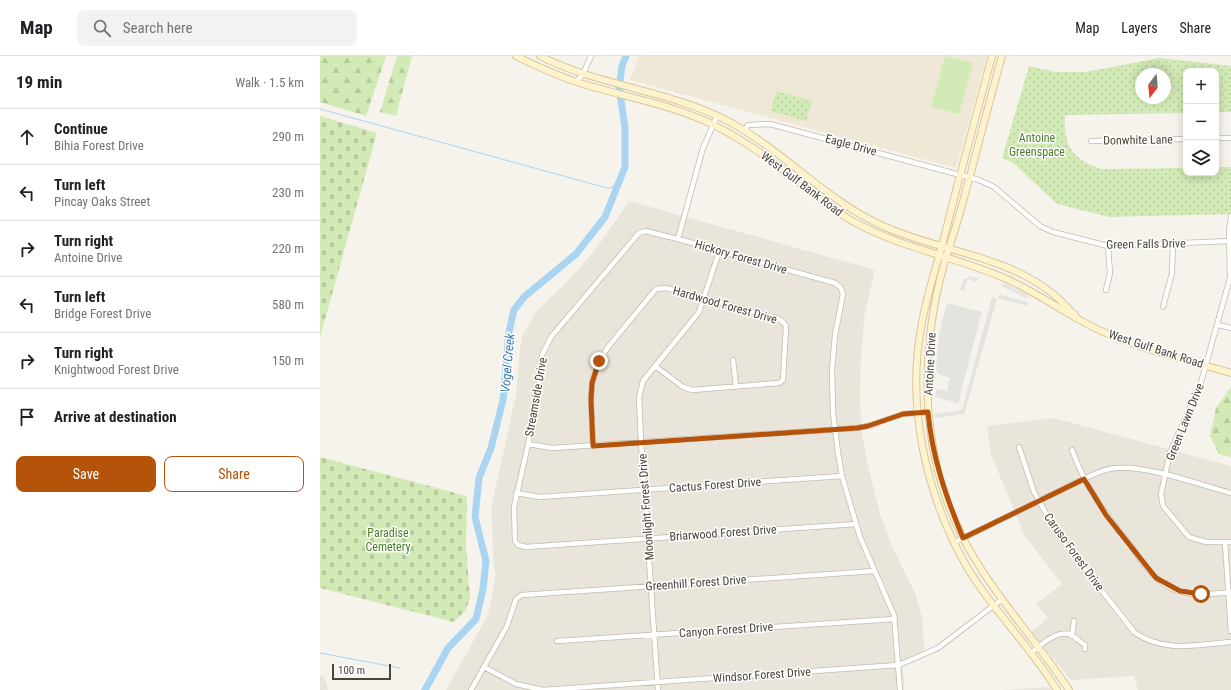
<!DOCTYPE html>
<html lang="en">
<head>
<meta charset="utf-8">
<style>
  :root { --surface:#fff; --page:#f2f2f2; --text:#202124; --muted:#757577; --line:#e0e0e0; --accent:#b45309 }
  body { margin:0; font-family:"Roboto Condensed",sans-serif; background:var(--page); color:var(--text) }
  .controls { position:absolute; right:12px; top:12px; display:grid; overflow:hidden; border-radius:8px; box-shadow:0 2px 10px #0003 }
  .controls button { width:36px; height:36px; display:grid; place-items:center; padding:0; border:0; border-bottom:1px solid var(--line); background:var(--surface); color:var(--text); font:20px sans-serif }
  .compass { position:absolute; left:815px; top:12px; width:36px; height:36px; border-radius:50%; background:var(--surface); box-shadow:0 2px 10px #0003; rotate:196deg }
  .scale { position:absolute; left:12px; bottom:10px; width:59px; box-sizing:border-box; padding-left:4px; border:2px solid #4b4439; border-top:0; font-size:11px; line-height:14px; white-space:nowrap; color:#4b4439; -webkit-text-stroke:3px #fff; paint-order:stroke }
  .stop { position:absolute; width:12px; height:12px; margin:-9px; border:3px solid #b45309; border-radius:50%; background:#fff }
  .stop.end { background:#b45309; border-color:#fff; box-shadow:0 1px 4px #0008 }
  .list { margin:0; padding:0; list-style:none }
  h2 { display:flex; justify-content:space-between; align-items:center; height:52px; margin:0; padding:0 16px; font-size:17px }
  h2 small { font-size:13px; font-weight:400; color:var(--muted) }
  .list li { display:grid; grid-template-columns:26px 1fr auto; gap:12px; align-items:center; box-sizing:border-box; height:56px; padding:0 16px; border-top:1px solid var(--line) }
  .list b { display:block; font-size:15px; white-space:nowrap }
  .list p { margin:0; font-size:13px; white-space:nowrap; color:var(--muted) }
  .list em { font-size:13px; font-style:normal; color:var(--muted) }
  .actions { display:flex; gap:8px; padding:12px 16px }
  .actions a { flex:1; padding:9px 0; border:1px solid var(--accent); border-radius:8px; text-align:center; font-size:14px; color:var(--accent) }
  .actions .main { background:var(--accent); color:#fff }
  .icon { flex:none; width:22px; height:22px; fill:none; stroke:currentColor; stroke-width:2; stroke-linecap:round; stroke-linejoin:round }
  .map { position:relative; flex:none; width:911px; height:634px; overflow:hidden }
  header { display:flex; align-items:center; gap:24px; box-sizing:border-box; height:56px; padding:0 20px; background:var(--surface); border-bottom:1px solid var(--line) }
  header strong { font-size:19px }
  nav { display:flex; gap:22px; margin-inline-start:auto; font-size:14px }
  .search { width:280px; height:36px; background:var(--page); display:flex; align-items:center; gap:10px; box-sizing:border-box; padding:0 14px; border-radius:8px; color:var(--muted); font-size:15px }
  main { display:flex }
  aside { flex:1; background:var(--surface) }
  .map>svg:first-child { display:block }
  .residential { fill:#eae5da }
  .education { fill:#efe8d6 }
  .green { fill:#d2eab5 }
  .forest { fill:url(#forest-firs) }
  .cemetery { fill:url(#cemetery-stones) }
  .park { fill:url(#park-dots); fill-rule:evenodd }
  .parking { fill:#e5e3e0 }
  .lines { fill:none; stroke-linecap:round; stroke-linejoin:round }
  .stream { stroke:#a9d4f2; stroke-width:1 }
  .river { stroke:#a9d4f2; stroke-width:7 }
  .street-casing { stroke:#c2bbae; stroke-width:6 }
  .secondary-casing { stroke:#d6c79b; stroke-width:8 }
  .street { stroke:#fff; stroke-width:4.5 }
  .secondary { stroke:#fff3cd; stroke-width:6 }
  .route { stroke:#b45309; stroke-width:5 }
  .labels { text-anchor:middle; stroke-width:3; stroke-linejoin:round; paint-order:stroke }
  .park-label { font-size:12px; fill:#4a7f2a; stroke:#fff }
  .street-label { font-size:12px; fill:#4b4439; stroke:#fff }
  .water-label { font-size:13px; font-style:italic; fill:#2e7ab2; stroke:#fff }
</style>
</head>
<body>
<header>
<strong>Map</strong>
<div class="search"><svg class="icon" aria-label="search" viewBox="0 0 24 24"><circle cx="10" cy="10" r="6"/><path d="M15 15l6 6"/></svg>Search here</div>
<nav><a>Map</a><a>Layers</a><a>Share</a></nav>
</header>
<main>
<aside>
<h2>19 min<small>Walk · 1.5 km</small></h2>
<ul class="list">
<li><svg class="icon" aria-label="ahead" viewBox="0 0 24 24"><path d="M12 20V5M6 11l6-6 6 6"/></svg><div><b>Continue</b><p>Bihia Forest Drive</p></div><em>290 m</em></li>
<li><svg class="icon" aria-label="left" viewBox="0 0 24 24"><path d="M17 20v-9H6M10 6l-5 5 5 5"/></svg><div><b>Turn left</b><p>Pincay Oaks Street</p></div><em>230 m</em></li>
<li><svg class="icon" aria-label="right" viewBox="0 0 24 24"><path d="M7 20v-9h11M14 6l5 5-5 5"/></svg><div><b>Turn right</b><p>Antoine Drive</p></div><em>220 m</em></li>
<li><svg class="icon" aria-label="left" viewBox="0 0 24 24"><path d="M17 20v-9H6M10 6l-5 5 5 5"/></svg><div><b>Turn left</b><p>Bridge Forest Drive</p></div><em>580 m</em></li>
<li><svg class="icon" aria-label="right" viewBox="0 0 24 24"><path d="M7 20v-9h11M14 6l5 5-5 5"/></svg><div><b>Turn right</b><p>Knightwood Forest Drive</p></div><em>150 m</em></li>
<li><svg class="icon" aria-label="arrive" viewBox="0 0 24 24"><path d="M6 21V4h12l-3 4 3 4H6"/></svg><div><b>Arrive at destination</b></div></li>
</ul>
<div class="actions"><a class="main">Save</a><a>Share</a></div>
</aside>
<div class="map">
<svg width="911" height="634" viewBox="0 0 911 634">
  <defs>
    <pattern id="forest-firs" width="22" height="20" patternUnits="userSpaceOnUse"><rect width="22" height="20" fill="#d2eab5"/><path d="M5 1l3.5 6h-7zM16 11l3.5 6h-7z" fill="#b6ca9c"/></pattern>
    <pattern id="cemetery-stones" width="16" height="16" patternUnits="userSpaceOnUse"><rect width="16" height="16" fill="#d2eab5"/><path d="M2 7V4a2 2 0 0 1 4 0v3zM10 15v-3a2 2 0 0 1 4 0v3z" fill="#b6ca9c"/></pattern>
    <pattern id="park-dots" width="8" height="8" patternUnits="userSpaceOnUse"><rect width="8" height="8" fill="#d2eab5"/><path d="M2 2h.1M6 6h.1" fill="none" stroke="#b6ca9c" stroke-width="1.8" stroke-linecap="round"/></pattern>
  </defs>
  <rect width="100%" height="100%" fill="#f6f3ec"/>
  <path class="residential" d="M309,145L555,214L545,256L541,300L540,342L542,377L546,401L560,458L571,488L595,537L602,562L604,594L583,604L584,634H126L168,559L176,517L174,513L171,453L196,339L200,292L203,279L216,256L250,223L278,190Z
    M733,362L911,410V634H818L814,620L751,624L711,576L728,562L716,548L742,528L704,479L671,398L667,370Z
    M0,620H4L8,634H0Z
    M729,631L731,634H682Z"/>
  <path class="education" d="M319,0H667L636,112L310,24Z"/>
  <path class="green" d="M625,0L653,7L639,58L611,51Z"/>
  <path class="forest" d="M0,0H66L46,60L0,46Z
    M77,0H92L76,60L60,56Z
    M911,331V401L899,398L890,380L896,352Z"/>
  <path class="cemetery" d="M0,60L57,77L0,281Z
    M0,401L147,440L146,490L150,543L145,555L134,566L0,532Z"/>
  <path class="park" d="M840,2L911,10V56H896V15H866V57L745,59C743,90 753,105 783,113L866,112V117H896V111H911V158L789,161L737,148L692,106L682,102L709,10L735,16H765ZM821,18H845V42H821Z
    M456,35L492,45L486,65L451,55Z"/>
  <path class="parking" d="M649,220L658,222L657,226L648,223L644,235L640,234L644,222L648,223Z
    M683,227L708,239L706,242L682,230Z
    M679,238L708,246L707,250L678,242Z
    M672,241L677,243L644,358L615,362L614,358L642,354Z
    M627,247L662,256L638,347L615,341L617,333L627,335L630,322L618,318L616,314L619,279Z"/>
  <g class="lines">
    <path class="stream" d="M0,53L287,132C297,133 296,122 303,117
      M126,593L128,592
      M0,597L80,612"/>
    <path class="river" d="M105,634L128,592L156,563L163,533L166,505L155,461L159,422L171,392L183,344L189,276L194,254L204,241L256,198L285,161L305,111V71L299,32L302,10L306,0"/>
    <g class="street-casing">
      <path id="street" d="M256,26L263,18L271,0
        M424,75L428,69L450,68L659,124L674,131L720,170L733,176L788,190L911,185
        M896,82H911
        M771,85L866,83
        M911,160L909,175L910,222L880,330L850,396L841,438L843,450L869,481L886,486H911
        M358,183L383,92L397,60
        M786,234L790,217L788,190
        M843,251L852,217L853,187
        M898,269L911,272
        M413,304L416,330
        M208,388L232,392L537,372L548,370L583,358L608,356
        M273,390L271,344L272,327L279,305L288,291L336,233L346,232L459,263L464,267L466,270L463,324L459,327L372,334L363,331L335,310
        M699,391L714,436L737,477L814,576C843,597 877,589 911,586
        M752,394C765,431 787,460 811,490C822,506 833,523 851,532C870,541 891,538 911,536
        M196,437L220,441L522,420
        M536,468L206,491L198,489L195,485L194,451L216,353L222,299L231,281L319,177L325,175L358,183L515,227L521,232L523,238L515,279L512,314L513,356L518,397L522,420L540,481L574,559L580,634
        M635,486L770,420C779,416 787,412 797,412C826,409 881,429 911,437
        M905,486L911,575
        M752,580L754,565
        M237,585L575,563
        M711,597C720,589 736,575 749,578C755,580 760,586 765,589V593
        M164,611L196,628L223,634L579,609L618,592L681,544
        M151,634L187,570L196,543L202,539L554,515
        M338,634L321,386L319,341L323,325L379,256L399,196"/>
    </g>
    <g class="secondary-casing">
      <path id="secondary" d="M196,0C222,13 249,25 277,32C316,43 357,51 394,69C415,80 435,92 454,107C480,127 505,149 534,166C582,192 632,200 682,221C716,235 745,258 779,274C821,293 867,304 911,317
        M220,0C279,30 348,34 408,65C464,95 505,144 563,170C618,195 685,199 733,238C741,244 748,253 755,259
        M672,0C656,61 639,121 624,182C616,212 606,241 601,272C587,350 605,434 643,504C669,551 709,588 737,634
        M682,0C668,50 656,99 642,149C637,169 630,188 624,208C599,298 600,398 643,482C672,538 715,582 749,634"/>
    </g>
    <use href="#street" class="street"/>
    <use href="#secondary" class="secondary"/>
  </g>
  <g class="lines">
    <path class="route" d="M279,305L272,327L271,344L273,390L537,372L548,370L583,358L608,356C612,401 626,441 643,482L764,423L786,459L836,522L860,535L881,538"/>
  </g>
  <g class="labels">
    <g class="park-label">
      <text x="717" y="86">Antoine<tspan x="717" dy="14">Greenspace</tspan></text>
      <text x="68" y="481">Paradise<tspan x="68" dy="14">Cemetery</tspan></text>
    </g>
    <g class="street-label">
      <text transform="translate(818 84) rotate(-1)" y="4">Donwhite Lane</text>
      <text transform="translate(531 89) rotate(15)" y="4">Eagle Drive</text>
      <text transform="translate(482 128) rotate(37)" y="4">West Gulf Bank Road</text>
      <text transform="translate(826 188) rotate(-1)" y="4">Green Falls Drive</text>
      <text transform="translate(421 201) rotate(16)" y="4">Hickory Forest Drive</text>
      <text transform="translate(405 249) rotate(16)" y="4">Hardwood Forest Drive</text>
      <text transform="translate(836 293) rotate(18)" y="4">West Gulf Bank Road</text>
      <text transform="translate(610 308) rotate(-87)" y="4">Antoine Drive</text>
      <text transform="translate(216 341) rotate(-80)" y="4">Streamside Drive</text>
      <text transform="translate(865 366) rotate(-68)" y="4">Green Lawn Drive</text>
      <text transform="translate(395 429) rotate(-4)" y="4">Cactus Forest Drive</text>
      <text transform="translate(326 451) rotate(-94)" y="4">Moonlight Forest Drive</text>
      <text transform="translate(403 477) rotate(-4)" y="4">Briarwood Forest Drive</text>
      <text transform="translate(754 496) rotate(54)" y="4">Caruso Forest Drive</text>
      <text transform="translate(376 527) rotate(-4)" y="4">Greenhill Forest Drive</text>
      <text transform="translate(406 574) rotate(-4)" y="4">Canyon Forest Drive</text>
      <text transform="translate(442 619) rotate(-4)" y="4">Windsor Forest Drive</text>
    </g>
    <g class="water-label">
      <text transform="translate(187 307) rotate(-85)" y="5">Vogel Creek</text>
    </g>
  </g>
</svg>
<div class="controls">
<button>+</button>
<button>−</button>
<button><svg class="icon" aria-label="layers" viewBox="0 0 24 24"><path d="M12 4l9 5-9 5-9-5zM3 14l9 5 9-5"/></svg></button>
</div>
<svg class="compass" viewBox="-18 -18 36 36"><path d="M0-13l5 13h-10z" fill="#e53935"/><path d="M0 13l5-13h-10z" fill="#757577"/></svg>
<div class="scale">100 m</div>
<div class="stop" style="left:881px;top:538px"></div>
<div class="stop end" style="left:279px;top:305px"></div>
</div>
</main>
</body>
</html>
